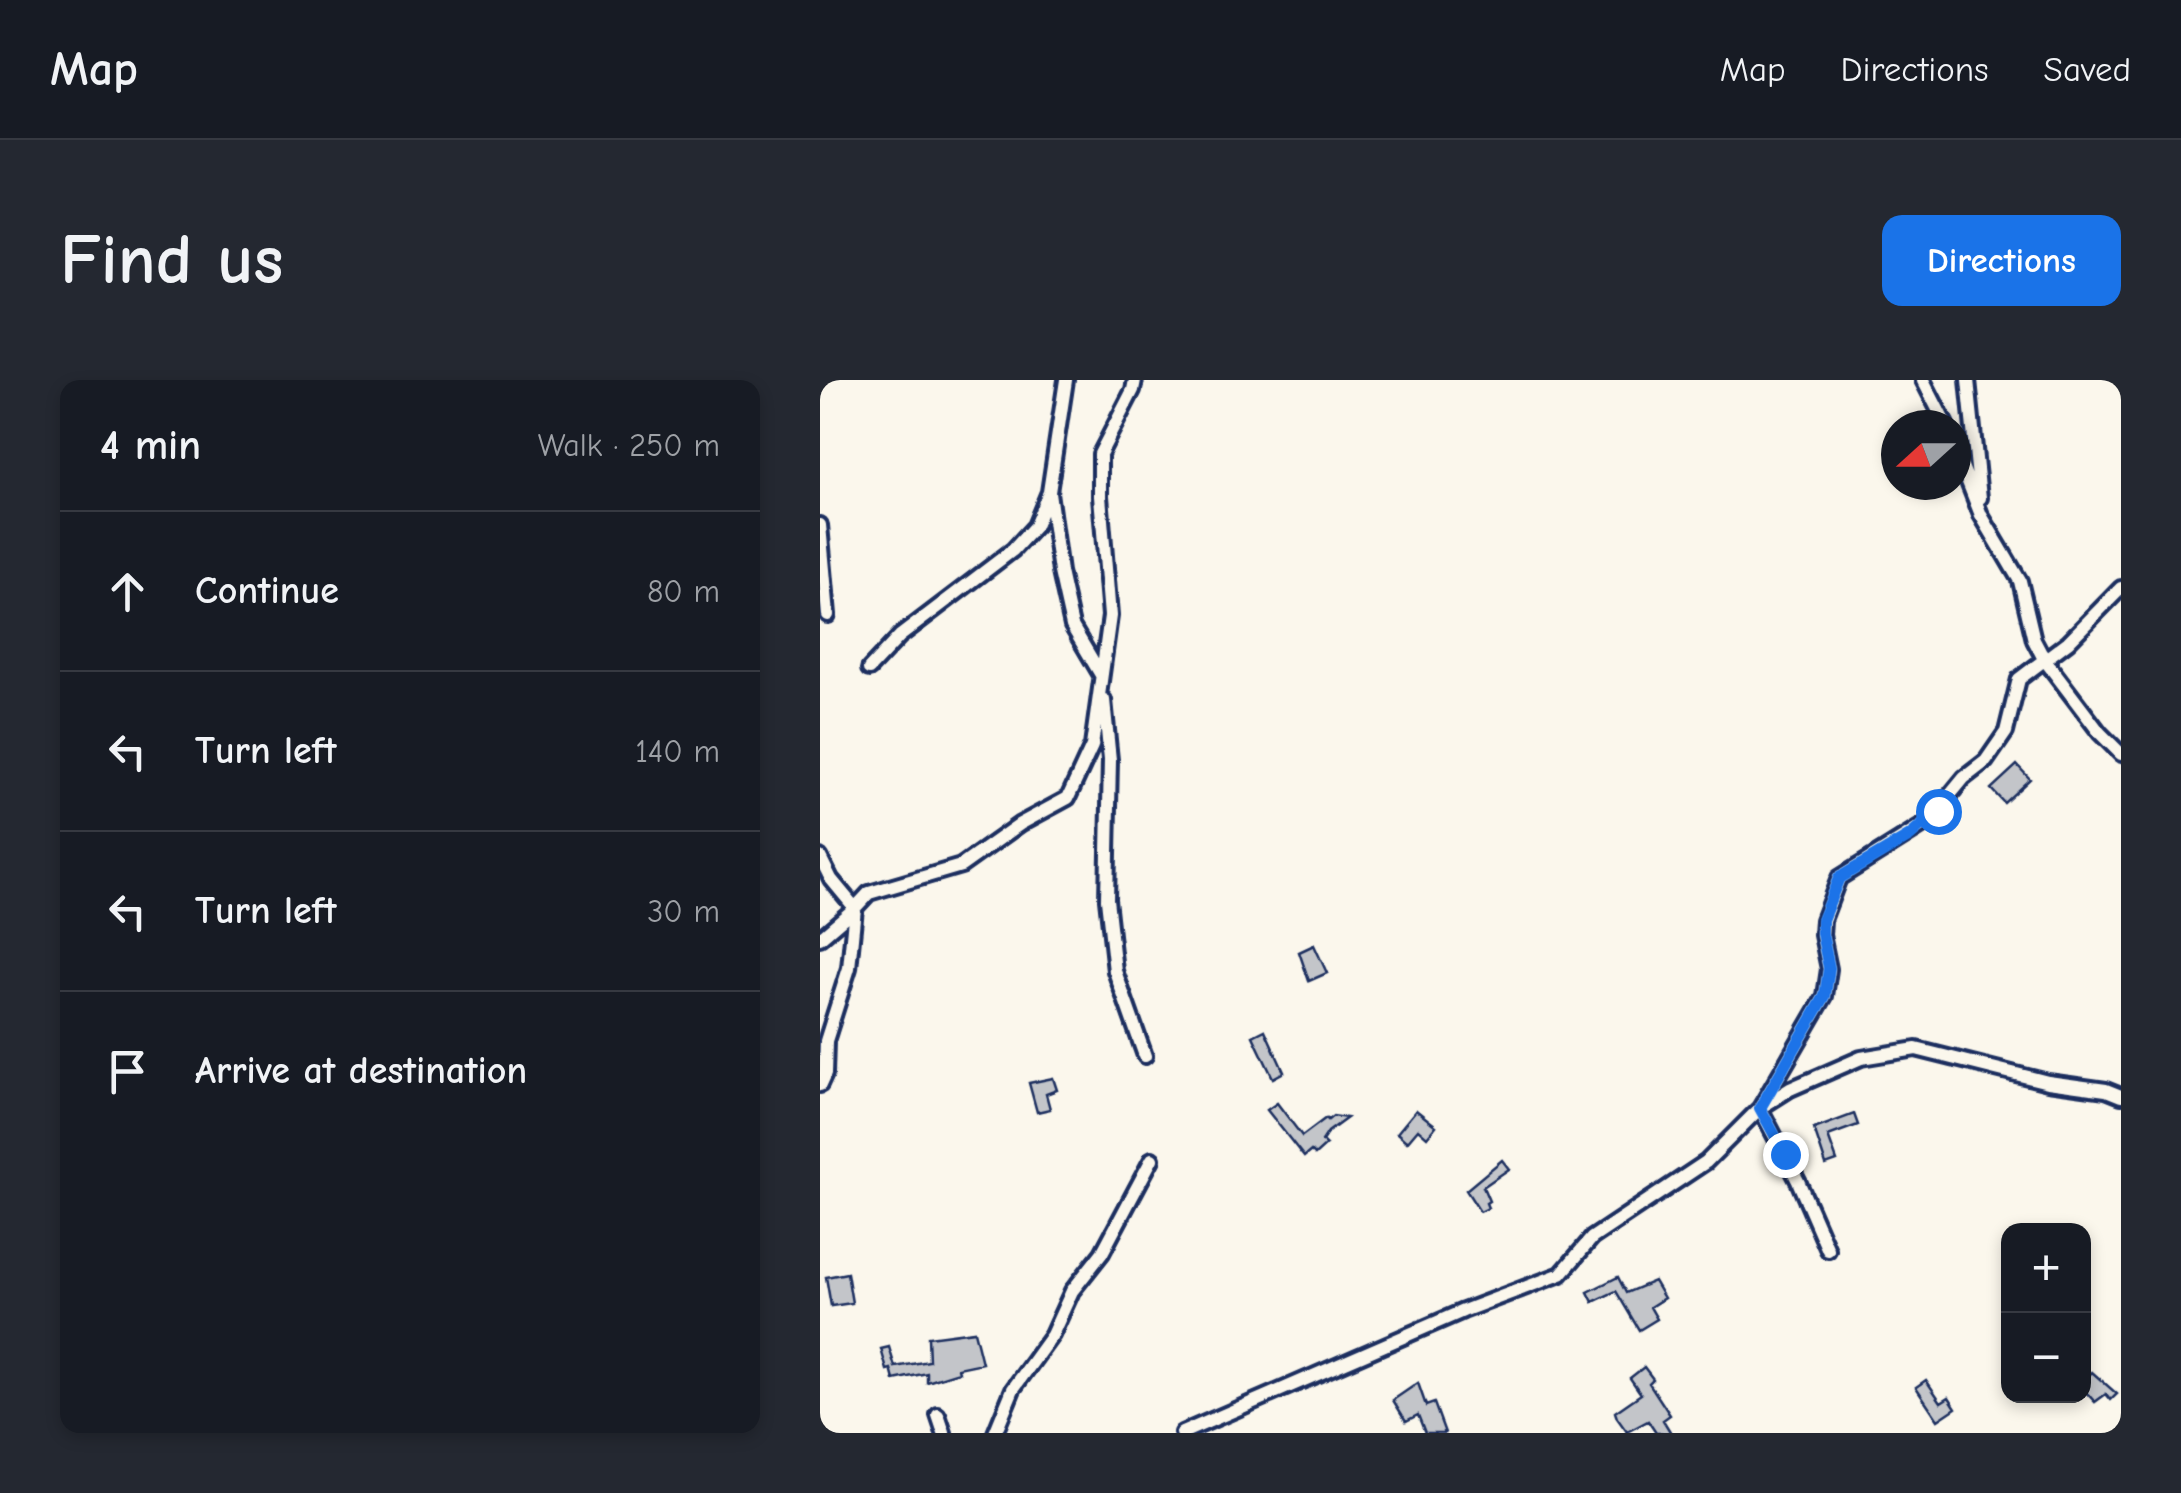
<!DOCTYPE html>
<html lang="en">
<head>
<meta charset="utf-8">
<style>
  :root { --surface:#171b24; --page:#242831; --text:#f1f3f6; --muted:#9ea1a6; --line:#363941; --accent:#1a73e8 }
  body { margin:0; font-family:"Comic Neue",sans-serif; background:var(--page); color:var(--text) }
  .controls { position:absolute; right:30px; bottom:30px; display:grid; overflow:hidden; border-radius:20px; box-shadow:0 5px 15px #0003 }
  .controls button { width:90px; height:90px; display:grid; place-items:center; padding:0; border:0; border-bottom:2px solid var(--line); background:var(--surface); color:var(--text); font:50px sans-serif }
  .compass { position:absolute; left:1061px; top:30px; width:90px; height:90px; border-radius:50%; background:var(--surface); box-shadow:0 5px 15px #0003; rotate:249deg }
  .stop { position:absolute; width:30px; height:30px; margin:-22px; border:8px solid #1a73e8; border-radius:50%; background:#fff }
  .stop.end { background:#1a73e8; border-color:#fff; box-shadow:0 2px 10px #0008 }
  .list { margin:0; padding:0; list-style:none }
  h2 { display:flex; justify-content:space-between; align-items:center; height:130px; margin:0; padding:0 40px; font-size:42px }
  h2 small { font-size:32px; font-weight:400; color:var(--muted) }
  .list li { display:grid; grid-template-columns:65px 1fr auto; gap:30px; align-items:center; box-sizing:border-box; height:160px; padding:0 40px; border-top:2px solid var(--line) }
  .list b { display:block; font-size:38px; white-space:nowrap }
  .list em { font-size:32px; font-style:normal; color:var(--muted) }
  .icon { flex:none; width:55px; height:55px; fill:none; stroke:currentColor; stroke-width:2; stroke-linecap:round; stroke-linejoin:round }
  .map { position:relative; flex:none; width:1301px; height:1053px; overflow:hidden; border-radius:20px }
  header { display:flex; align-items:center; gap:60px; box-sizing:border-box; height:140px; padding:0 50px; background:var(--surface); border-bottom:2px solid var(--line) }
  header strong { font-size:48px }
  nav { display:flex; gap:55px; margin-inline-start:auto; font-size:35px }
  .intro { display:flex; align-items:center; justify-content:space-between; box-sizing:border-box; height:240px; padding:0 60px }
  h1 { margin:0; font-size:70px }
  .button { padding:25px 45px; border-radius:20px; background:var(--accent); color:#fff; font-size:35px; font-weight:700 }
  main { display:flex; gap:60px; padding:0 60px }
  aside { flex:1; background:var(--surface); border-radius:20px; box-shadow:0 5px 15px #0003 }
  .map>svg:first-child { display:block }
  .building { fill:#c3c5c9; stroke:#1b2f5e; stroke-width:2.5 }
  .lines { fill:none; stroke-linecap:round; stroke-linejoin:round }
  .minor-casing { stroke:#1b2f5e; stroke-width:20 }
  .minor { stroke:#fbf7ec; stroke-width:12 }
  .route { stroke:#1a73e8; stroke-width:12 }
</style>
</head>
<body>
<header>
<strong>Map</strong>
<nav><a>Map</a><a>Directions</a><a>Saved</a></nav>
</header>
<div class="intro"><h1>Find us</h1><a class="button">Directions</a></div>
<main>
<aside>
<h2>4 min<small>Walk · 250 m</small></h2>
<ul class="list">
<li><svg class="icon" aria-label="ahead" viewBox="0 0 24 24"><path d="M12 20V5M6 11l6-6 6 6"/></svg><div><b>Continue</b></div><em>80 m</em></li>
<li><svg class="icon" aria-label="left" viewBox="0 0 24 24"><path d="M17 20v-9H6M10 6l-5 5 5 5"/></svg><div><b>Turn left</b></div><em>140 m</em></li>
<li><svg class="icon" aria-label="left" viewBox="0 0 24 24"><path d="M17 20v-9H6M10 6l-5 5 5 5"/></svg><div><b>Turn left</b></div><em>30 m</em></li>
<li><svg class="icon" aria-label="arrive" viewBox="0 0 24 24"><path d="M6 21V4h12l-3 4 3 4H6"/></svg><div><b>Arrive at destination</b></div></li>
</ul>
</aside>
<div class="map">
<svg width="1301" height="1053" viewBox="0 0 1301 1053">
  <rect width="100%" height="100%" fill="#fbf7ec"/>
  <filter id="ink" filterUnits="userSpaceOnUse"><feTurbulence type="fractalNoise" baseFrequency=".01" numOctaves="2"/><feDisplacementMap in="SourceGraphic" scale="20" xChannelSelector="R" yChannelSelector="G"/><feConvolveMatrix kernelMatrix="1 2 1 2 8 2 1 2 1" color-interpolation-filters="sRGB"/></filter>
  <g filter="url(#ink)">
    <path class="building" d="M1197,385L1210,399L1184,423L1171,409Z
      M494,565L507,593L489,601L479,572Z
      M445,650L464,692L453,698L433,656Z
      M233,698L237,710L226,714L230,729L217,732L209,703Z
      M457,723L482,756L506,738L508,740L513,736L527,738L508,752L502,761L506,765L495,775L491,771L484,777L447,730Z
      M596,730L616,746L607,757L598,749L587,762L577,753Z
      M1034,734L1038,745L1008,756L1017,781L1006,785L994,749Z
      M682,780L689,789L663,807L669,821L666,823L668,828L660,832L646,810Z
      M27,893L32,923L11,926L6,897Z
      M798,897L806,913L834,901L844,918L830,927L837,939L819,950L796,911L773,922L768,912Z
      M154,951L162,983L138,988L139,992L107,1002V993L74,1000L71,989L67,990L61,969L69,967L75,987L109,981L108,957Z
      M824,987L833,999L829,1003L850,1035L843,1040L851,1053H836L828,1041L807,1052L797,1038L795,1032L821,1014L810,998Z
      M1272,992L1297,1014L1291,1020L1286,1014L1275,1022L1264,1010V1000Z
      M1106,1000L1121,1022L1129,1017L1136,1028L1118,1040L1096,1007Z
      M598,1003L606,1026L614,1023L625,1053H605L598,1035L586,1041L573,1020Z"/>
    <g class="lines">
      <g class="minor-casing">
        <path id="minor" d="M1103,0L1126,45
          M1148,0L1160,118
          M1136,71L1161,135L1200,201L1214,260L1224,279L1280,353L1301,374
          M229,112L240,192L252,246L281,295
          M0,145L8,235
          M49,289L80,256L193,170L215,146L229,112L246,0
          M284,320L290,380L287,519L295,591L325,676
          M0,477L11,499L35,528L0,558
          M0,705L5,694L6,661L29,588L35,528L49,513L141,486L200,444L248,418L272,366L290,236L280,116V74L313,10L315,0
          M1008,870L978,801L940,728L1005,616L1009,589L1002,555L1003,540L1019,498L1107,443L1144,398L1166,381L1186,352L1199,299L1248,262L1301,208
          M118,1035L124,1053
          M175,1053L193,1009L232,955L252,911L282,873L332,779
          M362,1053L643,931L741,894L772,858L886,782L940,728L970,709L1041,678L1096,669L1228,702L1286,710L1301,716"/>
      </g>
      <use href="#minor" class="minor"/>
    </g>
  </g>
  <g class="lines" filter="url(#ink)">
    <path class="route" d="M965,774L940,728L1005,616L1009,588L1002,554V540L1019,498L1090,456L1118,431"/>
  </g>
</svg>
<div class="controls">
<button>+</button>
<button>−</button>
</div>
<svg class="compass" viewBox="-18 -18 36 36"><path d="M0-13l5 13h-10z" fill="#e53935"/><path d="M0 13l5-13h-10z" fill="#9ea1a6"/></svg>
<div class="stop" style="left:1118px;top:431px"></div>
<div class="stop end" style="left:965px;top:774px"></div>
</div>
</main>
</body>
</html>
